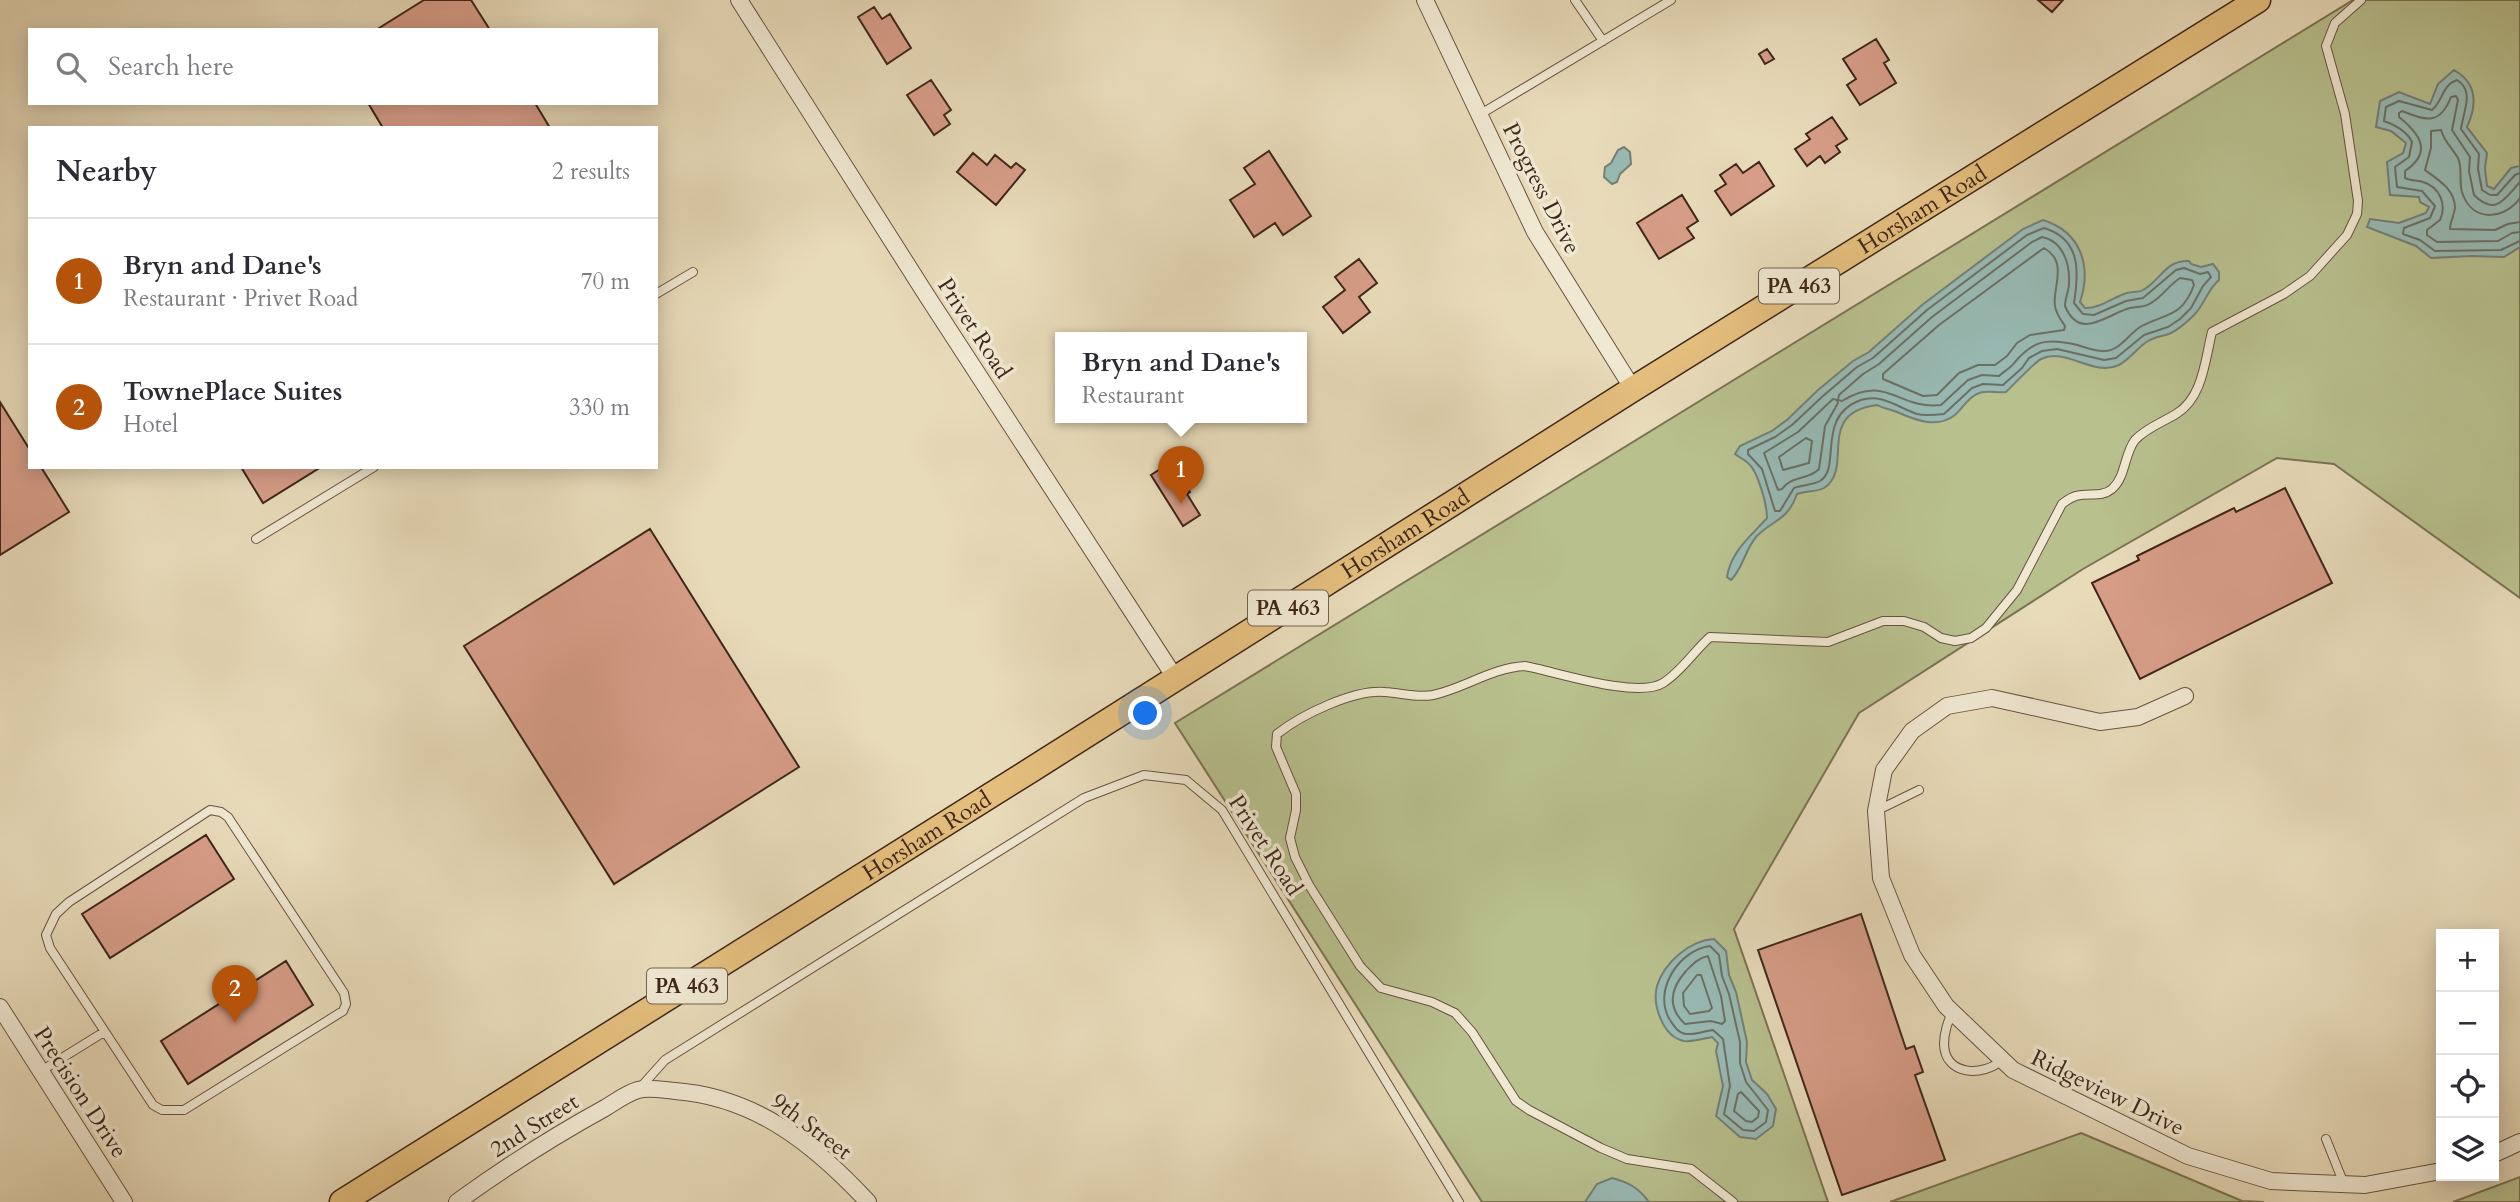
<!DOCTYPE html>
<html lang="en">
<head>
<meta charset="utf-8">
<style>
  :root { --surface:#fff; --page:#f2f2f3; --text:#2b2b33; --muted:#7c7c81; --line:#e1e1e2; --accent:#b45309 }
  body { margin:0; font-family:Cardo,serif; background:var(--page); color:var(--text) }
  .controls { position:absolute; right:21px; bottom:21px; display:grid; overflow:hidden; border-radius:0px; box-shadow:0 4px 18px #0003 }
  .controls button { width:63px; height:63px; display:grid; place-items:center; padding:0; border:0; border-bottom:2px solid var(--line); background:var(--surface); color:var(--text); font:35px sans-serif }
  .you { position:absolute; left:1146px; top:714px; width:24px; height:24px; margin:-18px; border:5px solid #fff; border-radius:50%; background:#1a73e8; box-shadow:0 0 0 10px #1a73e833 }
  .badge { display:grid; place-items:center; width:46px; height:46px; border-radius:50%; background:var(--accent); color:#fff; font-size:23px; font-weight:700 }
  .pin { position:absolute; translate:-50% -58px; filter:drop-shadow(0 2px 4px #0008) }
  .pin::after { content:''; position:absolute; top:37px; width:24px; height:21px; background:inherit; clip-path:polygon(0 0,100% 0,50% 100%) }
  .popup { position:absolute; left:1055px; top:332px; width:252px; height:91px; box-sizing:border-box; display:grid; place-content:center; border-radius:0px; background:var(--surface); filter:drop-shadow(0 2px 5px #0005); font-size:23px; white-space:nowrap; color:var(--muted) }
  .popup b { font-size:26px; color:var(--text) }
  .popup::after { content:''; position:absolute; left:50%; top:100%; margin-left:-14px; border:14px solid transparent; border-top-color:var(--surface) }
  .list { margin:0; padding:0; list-style:none }
  h2 { display:flex; justify-content:space-between; align-items:center; height:91px; margin:0; padding:0 28px; font-size:30px }
  h2 small { font-size:23px; font-weight:400; color:var(--muted) }
  .list li { display:grid; grid-template-columns:46px 1fr auto; gap:21px; align-items:center; box-sizing:border-box; height:126px; padding:0 28px; border-top:2px solid var(--line) }
  .list b { display:block; font-size:26px; white-space:nowrap }
  .list p { margin:0; font-size:23px; white-space:nowrap; color:var(--muted) }
  .list em { font-size:23px; font-style:normal; color:var(--muted) }
  .icon { flex:none; width:38px; height:38px; fill:none; stroke:currentColor; stroke-width:2; stroke-linecap:round; stroke-linejoin:round }
  .map { position:relative; flex:none; width:2520px; height:1202px; overflow:hidden }
  .search { position:absolute; background:var(--surface); box-shadow:0 4px 18px #0003; left:28px; top:28px; width:630px; height:77px; display:flex; align-items:center; gap:18px; box-sizing:border-box; padding:0 24px; border-radius:0px; color:var(--muted); font-size:26px }
  .panel { position:absolute; background:var(--surface); box-shadow:0 4px 18px #0003; left:28px; top:126px; width:630px; height:343px; border-radius:0px }
  .map>svg:first-child { display:block }
  .green { fill:#b8c08e; stroke:#7b7354; stroke-width:2 }
  .water { fill:#98bab4; stroke:#747f76; stroke-width:2 }
  .lines { fill:none; stroke-linecap:round; stroke-linejoin:round }
  .shore { stroke:#6b7066; stroke-width:2 }
  .building { fill:#d79d88; stroke:#3e2619; stroke-width:2 }
  .service-casing { stroke:#685341; stroke-width:10 }
  .minor-casing { stroke:#685341; stroke-width:18 }
  .primary-casing { stroke:#3e2619; stroke-width:27 }
  .service { stroke:#f0e8d2; stroke-width:8 }
  .minor { stroke:#f0e8d2; stroke-width:16 }
  .primary { stroke:#e4be7d; stroke-width:24 }
  .labels { text-anchor:middle; stroke-width:7; stroke-linejoin:round; paint-order:stroke }
  .shield { fill:#f0e8d2; stroke:#736050; stroke-width:2 }
  .shield-label { font-size:21px; font-weight:bold; fill:#3e2619 }
  .street-label { font-size:23px; fill:#3e2619; stroke:#f0e8d2 }
</style>
</head>
<body>
<div class="map">
<svg width="2520" height="1202" viewBox="0 0 2520 1202">
  <rect width="100%" height="100%" fill="#e8dbba"/>
  <filter id="stains"><feTurbulence type="fractalNoise" baseFrequency=".00286" numOctaves="4"/><feColorMatrix values="0 0 0 0 .2 0 0 0 0 .09 0 0 0 0 .02 0 0 0 .5 -.17"/></filter>
  <radialGradient id="worn" r=".72"><stop offset=".6" stop-color="#630" stop-opacity="0"/><stop offset="1" stop-color="#630" stop-opacity=".3"/></radialGradient>
  <path class="green" d="M2353,0H2520V598L2334,464L2277,458L2083,569L1859,713L1734,929L1828,1202H1482L1175,723Z
    M2081,1133L2242,1201L2264,1202H1890Z
    M2520,1177V1202H2453Z"/>
  <path class="water" d="M2454,70C2477,83 2478,103 2467,127L2487,153L2485,168L2487,186L2494,189L2511,168L2520,166V247L2504,257L2472,256L2431,258L2416,246L2367,227L2370,219L2399,223L2426,213L2429,207L2420,202L2419,197L2390,195L2387,162L2403,153L2406,143L2391,131L2376,127L2380,101L2399,92L2430,104L2438,84Z
    M1624,147L1630,152L1631,164L1620,174L1617,182L1612,184L1604,177L1605,167L1611,163L1618,150Z
    M2043,220C2081,232 2092,266 2080,302L2085,308C2099,309 2113,297 2127,293C2132,291 2138,293 2143,290C2161,280 2165,260 2189,261L2191,264L2201,267L2213,264L2219,272V280C2207,290 2205,304 2194,315C2187,322 2178,330 2169,334C2162,336 2154,337 2148,341C2138,347 2130,359 2119,365C2093,377 2066,347 2041,359C2035,362 2011,387 2006,392C1997,393 1987,390 1979,393C1968,397 1963,408 1955,415C1937,429 1915,420 1897,412C1890,409 1884,409 1877,405C1814,413 1855,468 1824,488C1817,492 1805,491 1797,494C1787,522 1773,519 1756,537C1745,550 1743,568 1731,580L1727,577C1731,551 1751,536 1767,518C1767,505 1758,472 1749,464C1745,460 1739,457 1735,454L1740,446L1772,431L1788,419L1818,390L1853,361L1869,352L1922,305L2023,229Z
    M1714,939L1726,951L1729,975L1736,992L1747,1042L1746,1062L1752,1080L1767,1094L1776,1109L1773,1126L1756,1139L1740,1137L1716,1116L1723,1086L1716,1051L1718,1043L1712,1037C1703,1039 1693,1042 1684,1041C1663,1037 1652,1005 1657,986C1664,963 1690,940 1714,939Z
    M1612,1178C1628,1182 1639,1188 1649,1202H1585L1597,1184Z"/>
  <g class="lines">
    <path class="shore" d="M2520,173L2515,175L2497,195H2490L2482,190L2478,169L2479,154L2461,129C2463,112 2475,91 2457,80C2442,85 2443,101 2432,110L2399,101L2386,107L2384,121C2395,125 2407,131 2412,142L2409,157L2395,167L2397,187L2422,191L2435,206L2430,218L2404,228L2403,234L2420,240L2435,251L2501,250L2520,241
      M2520,182C2505,198 2496,217 2474,195L2469,171L2470,157L2452,130L2458,100L2456,96L2451,97C2440,125 2427,121 2402,111L2399,113V117C2420,134 2433,152 2405,171V178C2411,181 2417,180 2423,182C2440,187 2447,205 2440,220L2427,230V235L2437,242L2498,241L2512,233L2520,232
      M2520,198C2505,219 2474,223 2463,195C2458,184 2463,168 2458,158C2452,148 2444,141 2441,130L2431,131V148L2425,170C2437,179 2455,189 2455,208C2454,216 2450,222 2450,229L2495,230L2508,224L2520,222
      M2044,228C2081,239 2079,272 2074,303L2083,314L2094,315L2126,301L2143,298L2176,270L2184,268L2200,274L2208,272L2211,277L2203,286L2191,308L2180,319L2168,327L2144,335L2116,358L2104,360L2057,349L2042,351L2029,358L2022,368L2003,385L1983,384L1972,388L1944,414C1935,415 1925,416 1917,414C1899,408 1881,393 1861,400C1815,416 1842,468 1820,481C1813,485 1801,485 1794,488L1780,511H1775L1762,469L1748,454V450L1775,437L1792,425L1823,396L1857,367L1873,358L1927,310L2027,235Z
      M2042,237C2063,241 2070,264 2069,283C2069,291 2065,298 2065,306C2080,342 2107,314 2130,308C2138,306 2144,308 2151,303C2162,297 2169,285 2180,278L2192,280L2194,285C2182,318 2165,313 2140,327C2129,334 2119,351 2105,351C2094,352 2083,346 2073,344C2046,338 2033,341 2015,362C2011,368 2004,371 1999,376L1982,375L1968,380L1941,405C1898,410 1887,373 1842,401L1838,400L1839,395L1863,374L1879,364L1932,317L2032,242Z
      M2044,248C2069,262 2052,288 2055,306C2056,314 2061,320 2065,326L2064,330L2030,335L2017,343L2007,356L1995,365H1978L1959,373L1937,395L1923,396L1883,379V374L1939,325Z
      M1833,399L1837,400L1838,403L1825,426L1819,469C1809,480 1792,475 1782,489L1778,490L1764,453L1798,432Z
      M1806,438L1812,441L1809,463L1783,470L1779,457Z
      M1710,946L1719,955L1722,976L1729,994L1740,1042V1063L1746,1082L1768,1110L1766,1122L1754,1131L1743,1130L1724,1114L1730,1086L1723,1039L1713,1030C1704,1031 1695,1035 1686,1034C1678,1033 1674,1026 1670,1020C1652,991 1679,950 1710,946Z
      M1708,956L1721,996L1725,1021L1722,1024L1711,1021L1685,1024C1667,1007 1670,989 1686,971C1693,964 1698,958 1708,956Z
      M1701,975L1712,1008L1709,1011L1690,1014L1684,1006L1683,993L1697,975Z
      M1741,1092L1759,1111L1758,1117L1752,1122L1746,1121L1734,1111L1738,1094Z"/>
  </g>
  <path class="building" d="M424,0H471L490,30H376Z
    M2038,0H2063L2052,12Z
    M874,7L882,19L890,14L911,48L887,64L858,17Z
    M1876,39L1889,60L1884,63L1896,83L1860,105L1847,85L1856,79L1843,59Z
    M1767,49L1774,59L1765,64L1759,54Z
    M931,80L951,110L944,115L950,124L934,135L907,95Z
    M368,103H535L550,128H383Z
    M1832,117L1847,139L1836,146L1840,152L1825,163L1820,156L1807,166L1795,149L1810,139L1806,134Z
    M1269,151L1311,216L1283,235L1275,223L1254,237L1230,200L1255,184L1244,168Z
    M973,153L987,165L995,155L1011,168L1016,163L1025,170L996,205L957,172Z
    M1759,162L1774,186L1731,215L1715,191L1726,184L1720,175L1736,164L1743,173Z
    M1682,195L1698,221L1687,228L1694,238L1659,259L1637,223Z
    M1359,259L1377,283L1359,297L1370,312L1343,333L1323,307L1345,290L1335,277Z
    M0,402L30,450V467H41L69,512L0,555Z
    M1168,464L1177,479L1180,476L1190,492L1187,494L1200,515L1183,526L1151,475Z
    M241,467H321L263,503Z
    M2285,488L2332,583L2140,679L2092,583L2139,560L2137,556L2234,508L2236,512Z
    M650,529L799,767L614,884L464,646Z
    M206,835L234,879L110,958L82,914Z
    M1861,914L1906,1049L1914,1046L1923,1072L1915,1075L1945,1160L1842,1195L1758,950Z
    M286,961L313,1005L188,1084L161,1041Z"/>
  <g class="lines">
    <g class="service-casing">
      <path id="service" d="M1575,0L1603,41
        M1479,115L1671,0
        M656,294L693,272
        M256,539L374,467
        M210,810L221,812L228,817L344,993L346,1004L343,1011L184,1110H162L153,1105L50,948L46,935L56,914L69,902Z
        M1876,811L1919,790
        M1952,1012C1948,1022 1944,1032 1944,1044C1945,1076 1983,1077 2002,1060
        M41,1071L104,1032
        M639,1089L665,1060L1084,798L1144,775L1186,780L1222,810L1459,1202
        M2326,1139L2344,1184
        M1733,1202L1691,1169L1627,1159L1601,1148L1529,1110L1516,1101L1472,1032L1455,1013L1432,1002L1381,988L1360,966L1309,885L1295,857L1290,838L1296,810V794L1276,747L1277,734C1301,715 1354,689 1385,692C1402,693 1416,698 1433,695C1465,688 1491,668 1525,666C1557,672 1637,699 1663,683C1682,671 1694,651 1710,637L1828,642L1883,621H1904L1924,627L1941,638L1955,641L1971,638L1986,628L2017,590L2062,504C2066,501 2071,497 2076,496C2089,492 2101,498 2112,489C2126,477 2124,454 2135,440C2146,428 2163,422 2176,414C2203,398 2205,360 2212,332L2284,294L2310,276L2347,235L2357,214L2358,201L2345,114L2326,46L2335,23L2361,0"/>
    </g>
    <g class="minor-casing">
      <path id="minor" d="M739,0L927,296L1176,679
        M1425,0L1535,232L1633,389
        M2185,696L2138,717L2100,722L1992,698L1947,706L1912,731L1884,770L1876,811L1881,878L1912,955L1946,1006L2013,1070L2188,1156L2271,1181L2365,1185L2441,1171
        M0,1007L124,1202
        M2494,1154L2520,1142
        M457,1202C504,1168 554,1136 605,1108C615,1102 627,1093 638,1090C649,1087 664,1090 675,1091C756,1097 815,1145 868,1202"/>
    </g>
    <g class="primary-casing">
      <g id="primary">
        <path id="s1" d="M342,1202L1031,770L1633,389L2258,0"/>
      </g>
    </g>
    <use href="#service" class="service"/>
    <use href="#minor" class="minor"/>
    <use href="#primary" class="primary"/>
  </g>
  <g class="labels">
    <g class="shield">
      <rect x="1759" y="268.5" width="80" height="35" rx="5"/>
      <rect x="1248" y="590.5" width="80" height="35" rx="5"/>
      <rect x="647" y="968.5" width="80" height="35" rx="5"/>
    </g>
    <g class="shield-label">
      <text x="1799" y="293">PA 463</text>
      <text x="1288" y="615">PA 463</text>
      <text x="687" y="993">PA 463</text>
    </g>
    <g class="street-label">
      <text transform="translate(1542 188) rotate(63)" y="8">Progress Drive</text>
      <text dy="8" stroke="none"><textPath href="#s1" startOffset="1866">Horsham Road</textPath></text>
      <text transform="translate(975 328) rotate(57)" y="8">Privet Road</text>
      <text dy="8" stroke="none"><textPath href="#s1" startOffset="1256">Horsham Road</textPath></text>
      <text dy="8" stroke="none"><textPath href="#s1" startOffset="690">Horsham Road</textPath></text>
      <text transform="translate(1266 845) rotate(57)" y="8">Privet Road</text>
      <text transform="translate(81 1092) rotate(57)" y="8">Precision Drive</text>
      <text transform="translate(2108 1092) rotate(26)" y="8">Ridgeview Drive</text>
      <text transform="translate(534 1125) rotate(-32)" y="8">2nd Street</text>
      <text transform="translate(812 1126) rotate(37)" y="8">9th Street</text>
    </g>
  </g>
  <rect width="100%" height="100%" filter="url(#stains)"/>
  <rect width="100%" height="100%" fill="url(#worn)"/>
</svg>
<div class="controls">
<button>+</button>
<button>−</button>
<button><svg class="icon" aria-label="locate" viewBox="0 0 24 24"><circle cx="12" cy="12" r="6"/><path d="M12 2v4M12 18v4M2 12h4M18 12h4"/></svg></button>
<button><svg class="icon" aria-label="layers" viewBox="0 0 24 24"><path d="M12 4l9 5-9 5-9-5zM3 14l9 5 9-5"/></svg></button>
</div>
<div class="you"></div>
<div class="pin badge" style="left:1181px;top:504px">1</div>
<div class="popup"><b>Bryn and Dane's</b>Restaurant</div>
<div class="pin badge" style="left:235px;top:1023px">2</div>
<div class="search"><svg class="icon" aria-label="search" viewBox="0 0 24 24"><circle cx="10" cy="10" r="6"/><path d="M15 15l6 6"/></svg>Search here</div>
<section class="panel">
<h2>Nearby<small>2 results</small></h2>
<ul class="list">
<li><span class="badge">1</span><div><b>Bryn and Dane's</b><p>Restaurant · Privet Road</p></div><em>70 m</em></li>
<li><span class="badge">2</span><div><b>TownePlace Suites</b><p>Hotel</p></div><em>330 m</em></li>
</ul>
</section>
</div>
</body>
</html>
